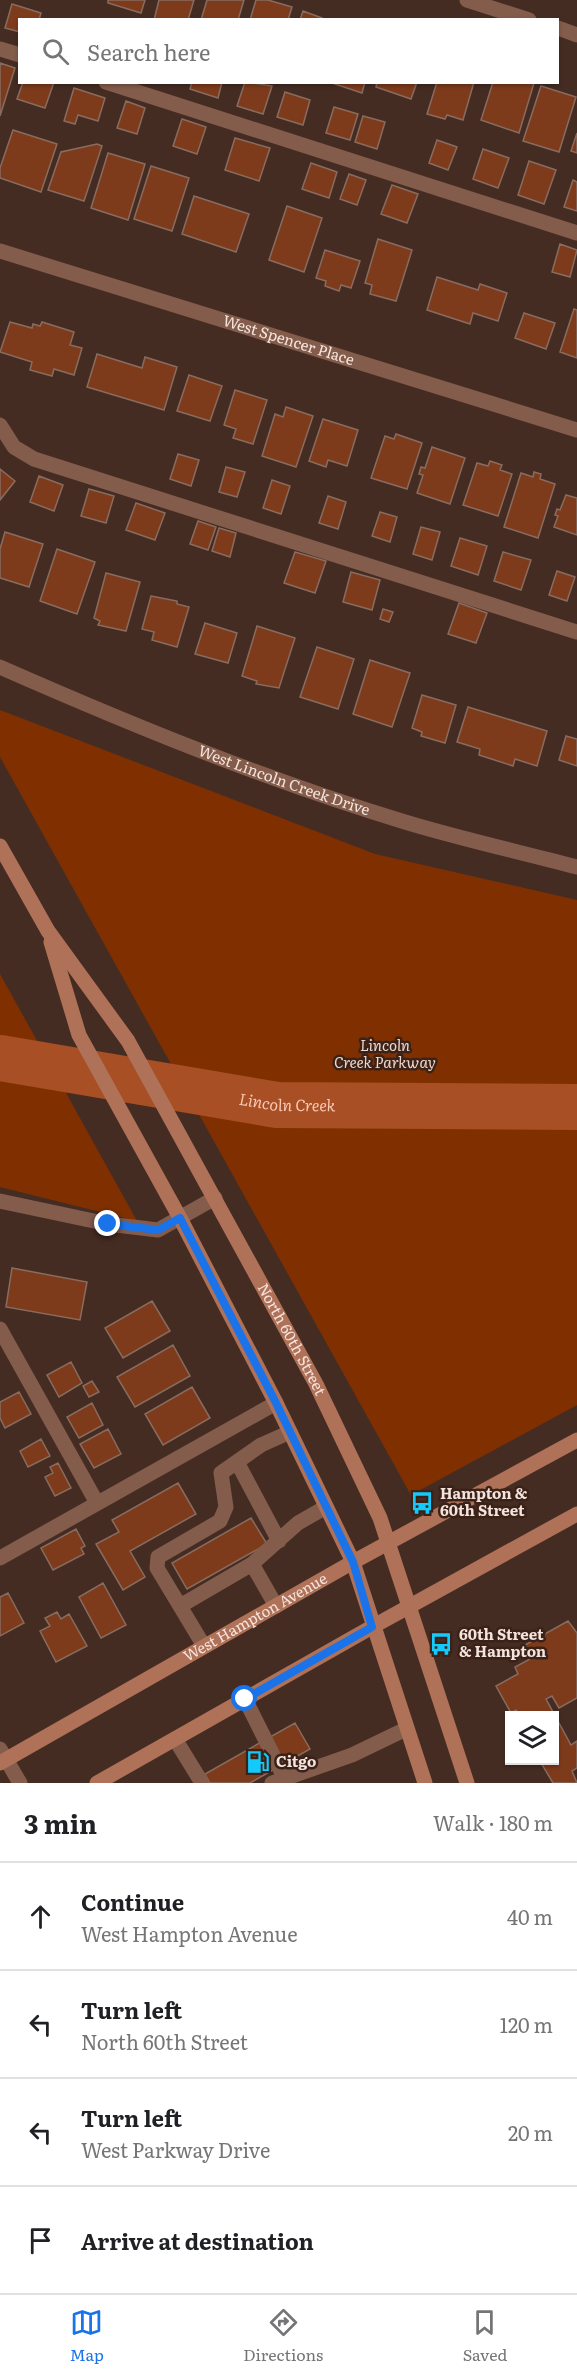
<!DOCTYPE html>
<html lang="en">
<head>
<meta charset="utf-8">
<style>
  :root { --surface:#fff; --page:#f2f2f2; --text:#202124; --muted:#757577; --line:#e0e0e0; --accent:#1a73e8 }
  body { margin:0; font-family:Literata,serif; background:var(--page); color:var(--text) }
  .controls { position:absolute; right:18px; bottom:18px; display:grid; overflow:hidden; border-radius:0px; box-shadow:0 2px 4px #0004 }
  .controls button { width:54px; height:54px; display:grid; place-items:center; padding:0; border:0; border-bottom:2px solid var(--line); background:var(--surface); color:var(--text); font:30px sans-serif }
  .stop { position:absolute; width:18px; height:18px; margin:-14px; border:4px solid #1a73e8; border-radius:50%; background:#fff }
  .stop.end { background:#1a73e8; border-color:#fff; box-shadow:0 2px 6px #0008 }
  .list { margin:0; padding:0; list-style:none }
  h2 { display:flex; justify-content:space-between; align-items:center; height:78px; margin:0; padding:0 24px; font-size:26px }
  h2 small { font-size:20px; font-weight:400; color:var(--muted) }
  .list li { display:grid; grid-template-columns:39px 1fr auto; gap:18px; align-items:center; box-sizing:border-box; height:108px; padding:0 24px; border-top:2px solid var(--line) }
  .list b { display:block; font-size:22px; white-space:nowrap }
  .list p { margin:0; font-size:20px; white-space:nowrap; color:var(--muted) }
  .list em { font-size:20px; font-style:normal; color:var(--muted) }
  .icon { flex:none; width:33px; height:33px; fill:none; stroke:currentColor; stroke-width:2; stroke-linecap:round; stroke-linejoin:round }
  .map { position:relative; flex:none; width:577px; height:1783px; overflow:hidden }
  .search { position:absolute; background:var(--surface); box-shadow:0 2px 4px #0004; left:18px; right:18px; top:18px; height:66px; display:flex; align-items:center; gap:15px; box-sizing:border-box; padding:0 21px; border-radius:0px; color:var(--muted); font-size:22px }
  .sheet { height:510px; background:var(--surface) }
  nav { display:flex; justify-content:space-around; align-items:center; box-sizing:border-box; height:84px; border-top:2px solid var(--line); background:var(--surface); font-size:16px; color:var(--muted) }
  nav a { display:grid; justify-items:center; gap:3px }
  nav .on { color:var(--accent) }
  .map>svg:first-child { display:block }
  .green { fill:#803000 }
  .lines { fill:none; stroke-linecap:round; stroke-linejoin:round }
  .river { stroke:#a84f25; stroke-width:46 }
  .building { fill:#7e3b1b; stroke:#886c60; stroke-width:1.5 }
  .lane { stroke:#835c4b; stroke-width:15 }
  .street { stroke:#835c4b; stroke-width:15 }
  .secondary { stroke:#af7157; stroke-width:15 }
  .route { stroke:#1a73e8; stroke-width:8 }
  .labels { text-anchor:middle; stroke-width:5; stroke-linejoin:round; paint-order:stroke }
  .street-label { font-size:15px; fill:#f5e4dd; stroke:#3a2218 }
  .park-label { font-size:15px; font-style:italic; fill:#f0d7cc; stroke:#3a2218 }
  .poi-label { font-size:15px; font-weight:bold; fill:#f5e4dd; stroke:#3a2218; text-anchor:start }
  .water-label { font-size:16px; font-style:italic; fill:#f9c7b2; stroke:#3a2218 }
</style>
</head>
<body>
<div class="map">
<svg width="577" height="1783" viewBox="0 0 577 1783">
  <rect width="100%" height="100%" fill="#452c22"/>
  <path class="green" d="M0,710L375,854L577,900V1405L411,1495L0,757Z
    M0,974L137,1221L0,1187Z"/>
  <g class="lines">
    <path class="river" id="s1" d="M0,1058L277,1105L577,1107"/>
  </g>
  <path class="building" d="M108,0H145L141,13L108,3Z
    M159,0H194L188,20H154Z
    M207,0H244L238,20H201Z
    M256,0H268L292,7L288,20H250Z
    M12,4L41,13L39,20H20V32L5,28Z
    M303,11L322,18L321,20H300Z
    M0,63L15,68L0,116Z
    M23,82H54L45,108L17,99Z
    M192,82H222L218,98L190,89Z
    M245,82L272,86L263,114L237,106Z
    M329,82H365L362,93Z
    M377,82H417L411,99L376,87Z
    M437,82H474L463,120L447,115L445,119L427,114Z
    M493,82L534,83L519,133L481,120Z
    M541,86L576,97L559,152L523,141Z
    M74,88L105,98L98,121L78,115L75,124L64,121Z
    M285,92L310,100L303,125L277,117Z
    M126,101L145,108L137,134L117,128Z
    M334,107L358,114L350,140L326,133Z
    M363,116L385,122L377,149L355,142Z
    M182,119L206,127L197,154L173,146Z
    M13,130L57,144L41,192L0,178V168Z
    M577,133V153L571,151Z
    M235,138L270,148L259,181L225,170Z
    M437,140L457,147L448,170L429,163Z
    M97,144L102,146L84,201L48,190L61,152Z
    M483,149L509,158L498,188L473,179Z
    M108,153L145,164L128,220L91,208Z
    M529,161L556,170L544,204L518,195Z
    M311,163L337,172L329,198L302,189Z
    M151,166L189,178L172,231L134,219Z
    M349,174L366,180L357,205L340,199Z
    M573,180L577,182V211L564,207Z
    M392,185L418,194L407,223L381,214Z
    M194,196L249,214L236,252L182,234Z
    M287,206L322,218L304,272L269,260Z
    M378,239L412,250L396,301L370,294L372,285L365,283Z
    M560,244L577,250L570,277L552,272Z
    M325,250L360,261L351,288L341,285L339,291L325,286L326,281L316,278Z
    M437,277L478,290L480,284L507,293L498,321L473,313L470,324L427,310Z
    M574,309L577,310V358L560,352Z
    M524,313L555,323L546,349L515,338Z
    M10,322L32,328L33,324L40,326L42,322L74,332L70,345L82,348L74,375L54,369L52,376L30,370L32,362L0,352Z
    M97,354L142,368L145,357L177,367L164,410L87,387Z
    M189,375L222,386L210,421L177,411Z
    M235,390L267,400L253,444L233,438L236,429L224,425Z
    M286,407L313,416L296,467L262,456L275,414L283,417Z
    M323,419L358,430L347,466L328,460L326,467L309,461Z
    M396,434L422,443L407,489L371,478L385,436L394,439Z
    M432,447L465,458L450,504L417,493L423,475L419,474L421,467L425,468Z
    M178,454L199,460L191,486L170,479Z
    M490,461L502,465L500,470L512,474L498,516L463,505L477,463L488,466Z
    M226,467L245,472L237,497L219,492Z
    M0,469L15,481L0,500Z
    M534,472L541,474L540,479L555,484L538,538L504,527L521,473L533,477Z
    M39,476L63,485L54,511L30,502Z
    M272,480L290,486L281,514L263,508Z
    M89,489L114,496L106,523L81,516Z
    M566,495L577,498V535L554,527L558,516L555,515L557,509L560,510Z
    M328,496L346,502L338,529L319,523Z
    M136,503L165,513L155,540L126,530Z
    M380,512L397,517L390,542L372,536Z
    M198,521L216,527L208,550L190,544Z
    M421,527L440,532L432,560L413,554Z
    M219,528L236,533L230,557L212,551Z
    M5,532L43,544L29,587L0,578V549Z
    M460,538L487,546L478,575L451,566Z
    M57,549L95,562L77,614L40,601Z
    M295,552L326,561L315,593L284,583Z
    M503,552L531,560L521,590L494,581Z
    M557,571L575,577L567,601L549,595Z
    M351,572L380,580L372,610L343,602Z
    M106,573L140,582L126,631L98,625L100,621L94,618Z
    M151,596L177,601V604L189,607L177,647L152,640L154,632L142,629Z
    M459,603L487,613L476,643L448,634Z
    M383,609L393,612L389,622L380,619Z
    M205,623L237,633L228,663L195,654Z
    M257,626L295,638L279,688L256,684L257,681L242,676Z
    M317,647L354,659L338,709L300,697Z
    M370,660L410,673L392,727L353,714Z
    M422,695L456,705L445,743L421,736L422,732L412,728Z
    M468,707L547,731L537,766L515,759L513,766L479,755L480,749L457,742Z
    M566,736L577,739V766L559,760Z
    M12,1268L87,1282L80,1320L6,1307Z
    M152,1301L170,1331L123,1358L105,1328Z
    M173,1345L190,1376L135,1407L117,1377Z
    M71,1362L82,1383L59,1397L47,1375Z
    M92,1381L99,1392L89,1397L83,1386Z
    M192,1387L210,1418L163,1445L145,1414Z
    M19,1392L31,1414L5,1428L0,1418V1402Z
    M92,1403L103,1425L79,1438L67,1417Z
    M108,1429L121,1454L94,1468L80,1444Z
    M41,1439L50,1456L28,1467L20,1451Z
    M58,1463L71,1488L55,1496L45,1477L53,1473L50,1467Z
    M178,1483L196,1514L130,1551L145,1577L123,1590L96,1544L119,1532L112,1520Z
    M251,1518L267,1544L187,1589L172,1563Z
    M76,1529L85,1546L81,1548L84,1554L53,1570L41,1548Z
    M103,1583L126,1625L101,1638L79,1597Z
    M8,1593L24,1623L0,1636V1597Z
    M57,1612L61,1619L69,1614L87,1646L56,1662L40,1631L50,1626L45,1618Z
    M568,1621L577,1633V1698L559,1708L552,1696L546,1699L571,1745L577,1741V1768L572,1771L577,1783H553L540,1761L537,1763L535,1760H554V1716H519L516,1710L511,1713L496,1686L518,1674L515,1667L532,1658L525,1645Z
    M295,1723L310,1749L250,1783H210L205,1774Z"/>
  <g class="lines">
    <path class="lane" d="M0,49L20,55
      M106,82L577,233
      M0,425L14,447L34,459L577,632
      M0,1329L97,1503
      M237,1462L279,1541
      M0,1558L276,1403
      M252,1564L298,1523L326,1507
      M180,1606L252,1564L276,1606
      M204,1646L157,1568L158,1557L220,1521L226,1507L221,1473L261,1445L290,1432
      M245,1699L284,1777
      M175,1739L202,1783
      M272,1783L352,1755L406,1729"/>
    <g class="street">
      <path d="M467,0L529,20"/>
      <path d="M558,28L577,35"/>
      <path id="s2" d="M0,251L577,430"/>
      <path id="s3" d="M0,667C132,725 266,780 405,822C461,839 520,852 577,867"/>
      <path d="M0,1201L108,1224L158,1230L215,1198"/>
      <path d="M0,1749L20,1783"/>
    </g>
    <g class="secondary">
      <path id="s4" d="M0,846L48,931L128,1041L316,1384L380,1518L467,1783"/>
      <path d="M51,942L79,1035L180,1218L276,1403L353,1562L425,1783"/>
      <path id="s5" d="M0,1763L353,1562L577,1440"/>
      <path d="M97,1783L372,1627L577,1514"/>
    </g>
  </g>
  <g class="lines">
    <path class="route" d="M108,1224L158,1230L180,1218L276,1403L353,1562L372,1627L245,1699"/>
  </g>
  <defs>
    <g id="bus-bare" transform="scale(1.8)"><path d="M-5-6H5V4H4V6H2V4H-2V6H-4V4H-5ZM-3.5-4V0h7V-4ZM-3.5 1.2v1.5H-2V1.2ZM2 1.2v1.5H3.5V1.2Z" fill="#14cafb" stroke="#3a2218" stroke-width="2.5" paint-order="stroke"/></g>
    <g id="fuel-bare" transform="scale(1.8)"><path d="M-5.5-6h7V0h2V4h1.3V-2.5L3-4.5l.8-.8L6-3V5H2.5V1h-1V6h-7ZM-4.2-4.7v3.2H.2V-4.7Z" fill="#14cafb" stroke="#3a2218" stroke-width="2.5" paint-order="stroke"/></g>
  </defs>
  <g fill-rule="evenodd">
    <use href="#bus-bare" x="422" y="1503"/>
    <use href="#bus-bare" x="441" y="1644"/>
    <use href="#fuel-bare" x="258" y="1762"/>
  </g>
  <g class="labels">
    <g class="street-label">
      <text dy="5" stroke="none"><textPath href="#s2" startOffset="302">West Spencer Place</textPath></text>
      <text dy="5" stroke="none"><textPath href="#s3" startOffset="306">West Lincoln Creek Drive</textPath></text>
      <text dy="5" stroke="none"><textPath href="#s4" startOffset="574">North 60th Street</textPath></text>
      <text dy="5" stroke="none"><textPath href="#s5" startOffset="294">West Hampton Avenue</textPath></text>
    </g>
    <g class="park-label">
      <text x="385" y="1051">Lincoln<tspan x="385" dy="17">Creek Parkway</tspan></text>
    </g>
    <g class="poi-label">
      <text x="440" y="1499">Hampton &amp;<tspan x="440" dy="17">60th Street</tspan></text>
      <text x="459" y="1640">60th Street<tspan x="459" dy="17">&amp; Hampton</tspan></text>
      <text x="276" y="1767">Citgo</text>
    </g>
    <g class="water-label">
      <text dy="6" stroke="none"><textPath href="#s1" startOffset="291">Lincoln Creek</textPath></text>
    </g>
  </g>
</svg>
<div class="controls">
<button><svg class="icon" aria-label="layers" viewBox="0 0 24 24"><path d="M12 4l9 5-9 5-9-5zM3 14l9 5 9-5"/></svg></button>
</div>
<div class="stop" style="left:245px;top:1699px"></div>
<div class="stop end" style="left:108px;top:1224px"></div>
<div class="search"><svg class="icon" aria-label="search" viewBox="0 0 24 24"><circle cx="10" cy="10" r="6"/><path d="M15 15l6 6"/></svg>Search here</div>
</div>
<section class="sheet">
<h2>3 min<small>Walk · 180 m</small></h2>
<ul class="list">
<li><svg class="icon" aria-label="ahead" viewBox="0 0 24 24"><path d="M12 20V5M6 11l6-6 6 6"/></svg><div><b>Continue</b><p>West Hampton Avenue</p></div><em>40 m</em></li>
<li><svg class="icon" aria-label="left" viewBox="0 0 24 24"><path d="M17 20v-9H6M10 6l-5 5 5 5"/></svg><div><b>Turn left</b><p>North 60th Street</p></div><em>120 m</em></li>
<li><svg class="icon" aria-label="left" viewBox="0 0 24 24"><path d="M17 20v-9H6M10 6l-5 5 5 5"/></svg><div><b>Turn left</b><p>West Parkway Drive</p></div><em>20 m</em></li>
<li><svg class="icon" aria-label="arrive" viewBox="0 0 24 24"><path d="M6 21V4h12l-3 4 3 4H6"/></svg><div><b>Arrive at destination</b></div></li>
</ul>
</section>
<nav>
<a class="on"><svg class="icon" aria-label="map" viewBox="0 0 24 24"><path d="M3 6l6-2 6 2 6-2v14l-6 2-6-2-6 2zM9 4v14M15 6v14"/></svg>Map</a>
<a><svg class="icon" aria-label="directions" viewBox="0 0 24 24"><path d="M12 3l9 9-9 9-9-9zM9 14v-3h6M13 9l2 2-2 2"/></svg>Directions</a>
<a><svg class="icon" aria-label="saved" viewBox="0 0 24 24"><path d="M7 4h10v16l-5-4-5 4z"/></svg>Saved</a>
</nav>
</body>
</html>
